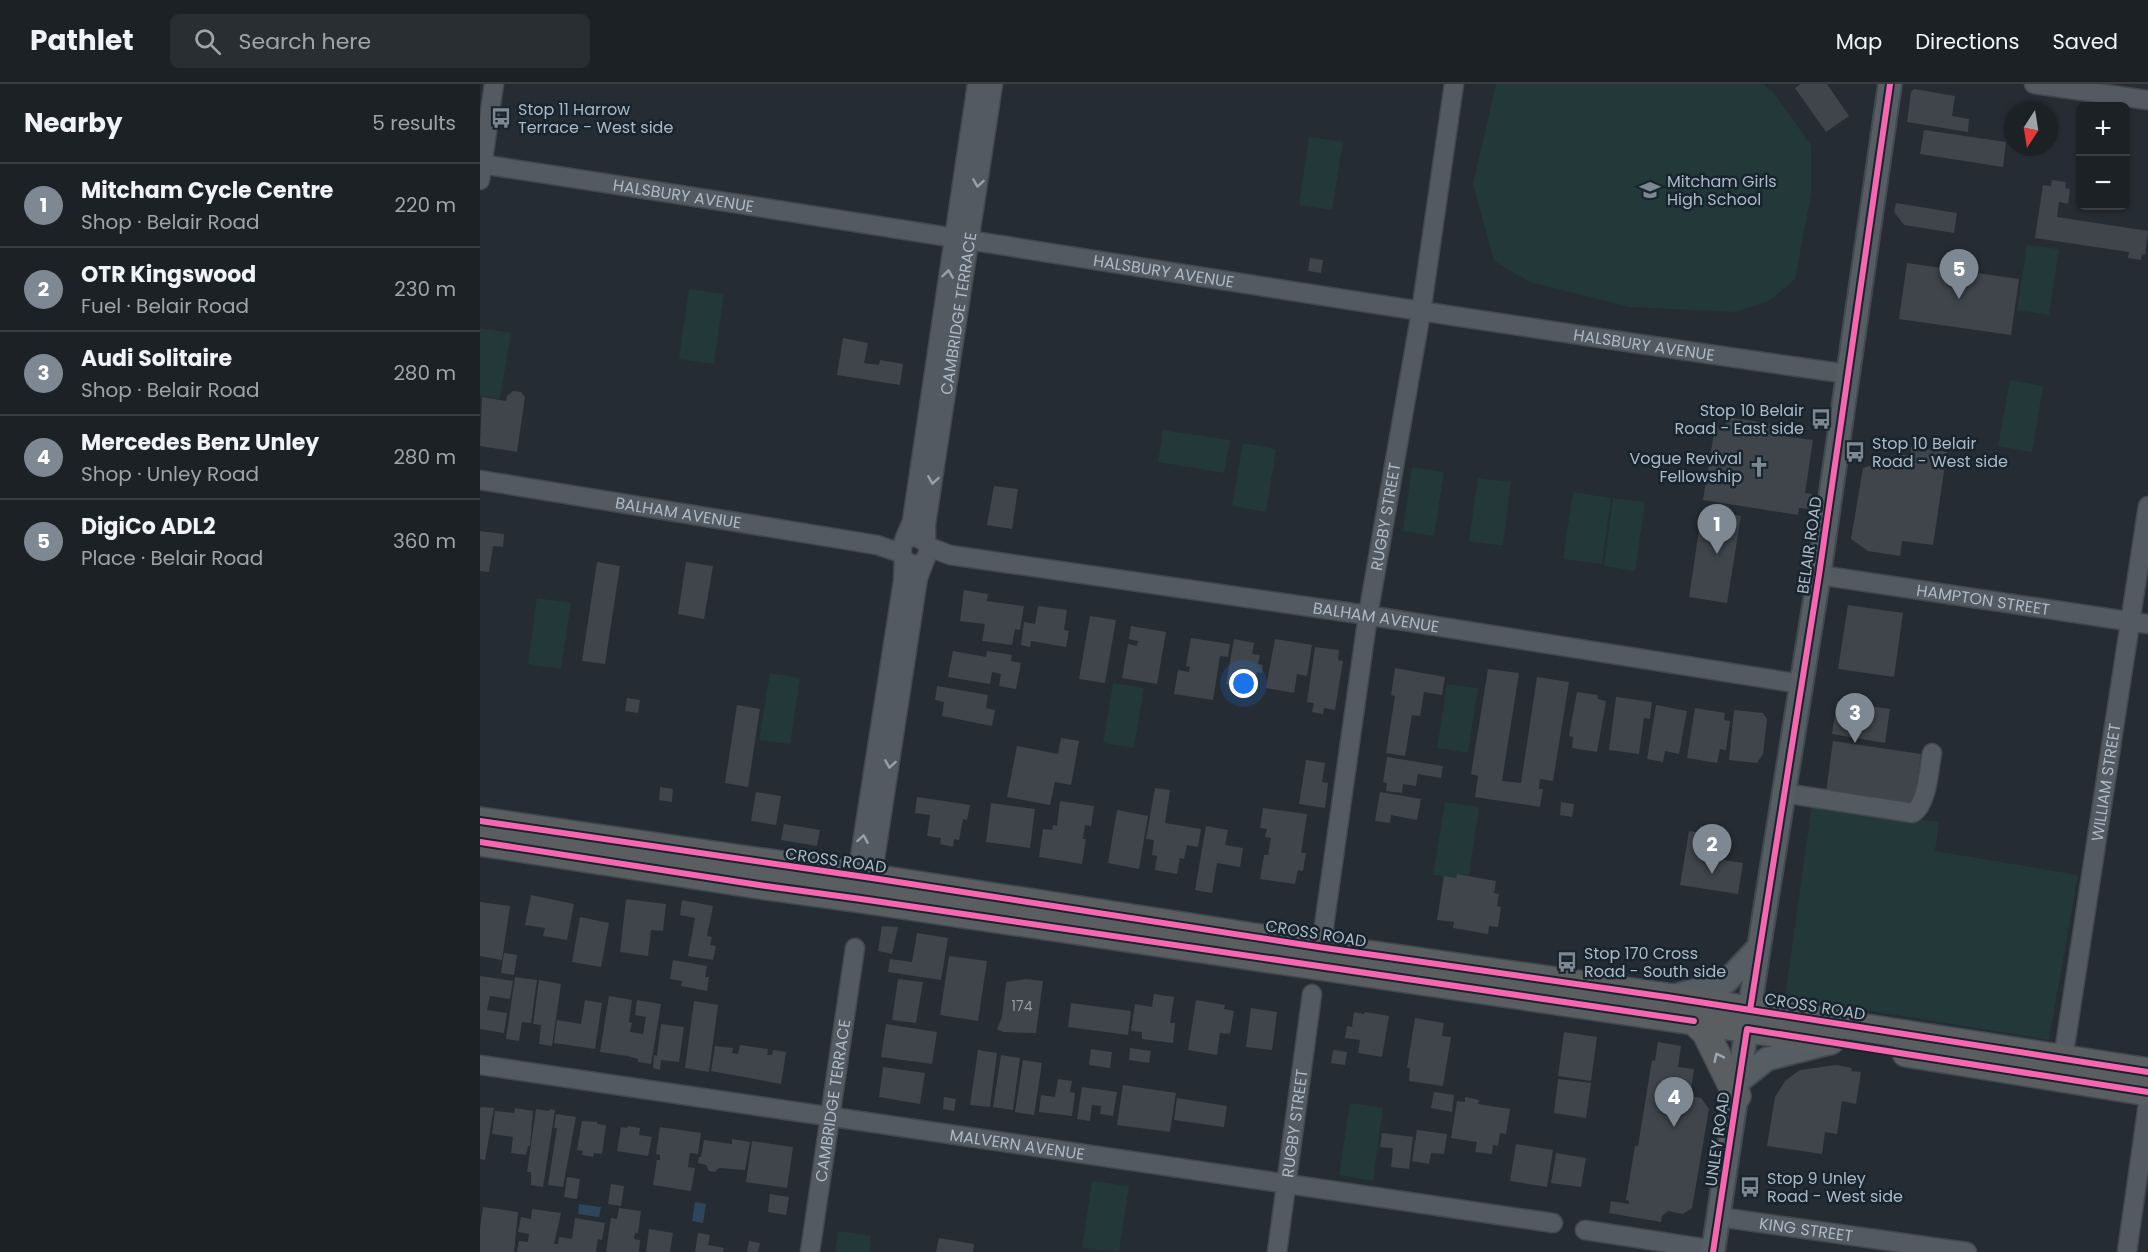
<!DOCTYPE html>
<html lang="en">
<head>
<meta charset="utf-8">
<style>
  :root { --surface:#1c2126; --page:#292e32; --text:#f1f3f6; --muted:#a0a3a7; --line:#3a3e43; --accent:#7d8893 }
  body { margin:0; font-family:Poppins,sans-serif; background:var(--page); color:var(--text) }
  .controls { position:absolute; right:18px; top:18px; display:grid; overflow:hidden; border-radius:9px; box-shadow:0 2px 4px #0004 }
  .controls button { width:54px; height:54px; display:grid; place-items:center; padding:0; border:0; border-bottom:2px solid var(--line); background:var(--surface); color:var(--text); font:30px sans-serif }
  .compass { position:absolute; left:1524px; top:18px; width:54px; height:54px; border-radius:50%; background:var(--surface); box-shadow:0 2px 4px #0004; rotate:192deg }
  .you { position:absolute; left:764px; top:600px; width:21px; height:21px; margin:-15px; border:4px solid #fff; border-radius:50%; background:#1a73e8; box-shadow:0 0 0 9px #1a73e833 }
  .badge { display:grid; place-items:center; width:39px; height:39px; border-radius:50%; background:var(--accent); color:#fff; font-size:20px; font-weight:700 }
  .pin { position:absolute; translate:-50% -50px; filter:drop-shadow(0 2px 3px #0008) }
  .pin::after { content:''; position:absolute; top:32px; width:21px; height:18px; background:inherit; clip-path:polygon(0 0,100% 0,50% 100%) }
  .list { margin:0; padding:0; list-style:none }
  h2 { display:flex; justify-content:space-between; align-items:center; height:78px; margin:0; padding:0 24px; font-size:26px }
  h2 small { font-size:20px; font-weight:400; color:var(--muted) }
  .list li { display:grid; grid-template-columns:39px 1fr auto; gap:18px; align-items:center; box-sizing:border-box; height:84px; padding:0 24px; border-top:2px solid var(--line) }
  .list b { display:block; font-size:22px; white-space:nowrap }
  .list p { margin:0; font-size:20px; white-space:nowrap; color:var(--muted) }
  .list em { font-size:20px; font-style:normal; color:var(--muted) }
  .icon { flex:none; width:33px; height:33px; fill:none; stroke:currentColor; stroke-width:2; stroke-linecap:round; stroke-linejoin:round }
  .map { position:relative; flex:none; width:1668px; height:1168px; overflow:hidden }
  header { display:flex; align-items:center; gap:36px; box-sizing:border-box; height:84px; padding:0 30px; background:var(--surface); border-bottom:2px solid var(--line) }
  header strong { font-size:28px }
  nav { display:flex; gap:33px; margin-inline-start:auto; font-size:21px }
  .search { width:420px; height:54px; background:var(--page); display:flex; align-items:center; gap:15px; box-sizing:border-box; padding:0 21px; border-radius:9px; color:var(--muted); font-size:22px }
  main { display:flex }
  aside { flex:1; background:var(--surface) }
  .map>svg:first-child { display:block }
  .green { fill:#223839 }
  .water { fill:#2e465c }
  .building { fill:#3f454b }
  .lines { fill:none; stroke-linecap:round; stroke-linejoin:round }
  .minor-casing { stroke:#42484e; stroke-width:21 }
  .major-casing { stroke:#424950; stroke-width:26 }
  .highway-casing { stroke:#41484f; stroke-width:30 }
  .minor { stroke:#545a62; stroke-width:18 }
  .major { stroke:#565d63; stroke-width:22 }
  .highway { stroke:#5a5e60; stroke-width:27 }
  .cycleway-casing { stroke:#18242e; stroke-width:10 }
  .cycleway { stroke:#f766af; stroke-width:6 }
  .oneway { stroke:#96a1ad }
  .oneway2 { stroke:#9ca7b2 }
  .labels { text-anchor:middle; stroke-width:5; stroke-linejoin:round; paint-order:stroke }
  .number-label { font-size:14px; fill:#919ca7 }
  .poi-label { font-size:16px; fill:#acb9c6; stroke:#18242e; text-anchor:start }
  .street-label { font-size:16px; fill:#acb9c6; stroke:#18242e }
</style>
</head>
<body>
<header>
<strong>Pathlet</strong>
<div class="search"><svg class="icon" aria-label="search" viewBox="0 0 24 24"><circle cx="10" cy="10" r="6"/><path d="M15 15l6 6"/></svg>Search here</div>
<nav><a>Map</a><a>Directions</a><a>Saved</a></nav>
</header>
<main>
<aside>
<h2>Nearby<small>5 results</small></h2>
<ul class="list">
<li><span class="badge">1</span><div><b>Mitcham Cycle Centre</b><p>Shop · Belair Road</p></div><em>220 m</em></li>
<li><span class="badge">2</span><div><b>OTR Kingswood</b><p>Fuel · Belair Road</p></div><em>230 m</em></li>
<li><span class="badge">3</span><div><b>Audi Solitaire</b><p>Shop · Belair Road</p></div><em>280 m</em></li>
<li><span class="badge">4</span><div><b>Mercedes Benz Unley</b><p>Shop · Unley Road</p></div><em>280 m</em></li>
<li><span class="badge">5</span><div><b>DigiCo ADL2</b><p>Place · Belair Road</p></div><em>360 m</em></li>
</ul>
</aside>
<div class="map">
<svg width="1668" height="1168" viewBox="0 0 1668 1168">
  <rect width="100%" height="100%" fill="#252c33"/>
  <path class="green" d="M1016,0H1283L1293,8L1331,61V111L1315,195L1289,217L1255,228L1149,223L1050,198L1014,177L993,100Z
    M829,53L863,58L852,126L819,121Z
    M1547,161L1579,165L1569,231L1537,226Z
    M209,205L244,210L234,280L199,275Z
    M0,244L31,249L20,315L0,312Z
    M1530,296L1563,302L1552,368L1518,362Z
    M683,346L750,356L744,389L678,378Z
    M763,359L796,365L786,428L752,422Z
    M932,383L964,388L954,452L923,447Z
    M998,394L1031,398L1023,462L989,457Z
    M1093,408L1131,414L1122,480L1083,475Z
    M1133,414L1165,418L1155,487L1124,482Z
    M57,514L91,519L81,585L48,580Z
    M290,589L320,594L310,660L279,656Z
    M633,599L664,604L654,664L623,659Z
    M967,600L998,604L988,669L957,664Z
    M965,718L999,723L989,792L977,790L976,794L953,791Z
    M1332,720L1459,738L1455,767L1598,791L1569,956L1305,913Z
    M870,1019L903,1024L893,1097L859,1091Z
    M612,1097L649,1102L639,1168L602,1164Z
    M358,1147L391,1152L389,1168H355Z"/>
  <path class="water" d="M215,1118L226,1120L223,1139L212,1137Z
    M99,1120L121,1123L119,1133L98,1130Z"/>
  <path class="building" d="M1321,0H1347L1369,32L1346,48L1315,4Z
    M1434,5L1475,12L1472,32L1489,35L1488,48L1427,38L1431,8Z
    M1444,46L1526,58L1523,83L1440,70Z
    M1572,96L1586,98L1585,104L1590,105L1588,120L1579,118L1577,133L1668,147L1665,171L1662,170L1661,176L1648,174L1649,168L1555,154L1563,101L1571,102Z
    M1416,119L1477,129L1474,149L1424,141L1414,128Z
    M830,174L843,176L841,189L828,187Z
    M1427,179L1539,195L1531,251L1419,235Z
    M363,254L388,259L384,279L399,281L400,276L423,280L420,301L357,291Z
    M33,307L41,308L45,313L37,368L0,362L2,313L26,317L27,312Z
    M1247,333L1304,342L1303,352L1333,356L1325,409L1332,410L1329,425L1319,424L1318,431L1223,416L1235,343L1245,345Z
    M1431,363L1467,368L1453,461L1422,457L1420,472L1388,467L1371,455L1383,384L1399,379L1417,381L1419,370L1430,372Z
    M514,402L538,405L532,445L507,441Z
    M1222,426L1261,432L1247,519L1209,513Z
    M0,447L24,450L23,463L13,462L9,488L0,487Z
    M117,478L140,482L125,580L102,577Z
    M206,478L233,482L224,535L198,530Z
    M484,506L508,510L507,517L544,522L540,546L535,545L532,561L502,557L505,540L480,537Z
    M1368,521L1423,529L1414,593L1358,585Z
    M558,522L587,526L584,546L589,547L586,563L551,557L550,563L541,561L544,538L555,540Z
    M610,532L636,536L625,599L599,595Z
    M651,542L686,548L677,600L642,594L648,560L657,562L658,557L649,555Z
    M711,554L750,560L748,573L740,572L733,616L694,610L698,586L709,588L710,583L706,582Z
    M754,555L774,559L772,570L780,571L778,580L783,581L782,589L777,588L776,592L773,591L771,605L746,600Z
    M795,555L832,561L827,592L817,590L814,609L786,604Z
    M835,563L859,566L858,576L863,577L855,626L844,624L843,630L832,628L834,619L827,618Z
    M473,567L506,573L507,567L532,571L531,577L541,579L536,605L519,602L521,590L512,588L510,600L468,593Z
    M915,584L965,593L962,611L944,608L940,632L932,631L925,672L906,669L915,612L911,611Z
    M1008,585L1039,589L1022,697L1041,699L1057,593L1089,598L1073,697L1060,695L1059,705H1063L1060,723L995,713L998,692L991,690Z
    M457,602L508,611L506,624L515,626L512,642L462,632L464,618L455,616Z
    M1097,608L1117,611L1118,615L1126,617L1117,668L1092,664L1093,653L1089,652Z
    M1136,613L1172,618L1170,635L1164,634L1159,670L1129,666Z
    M147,614L160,616L158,629L145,627Z
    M1357,617L1410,625L1405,659L1352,650Z
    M257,621L280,625L268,703L245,699Z
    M1176,621L1207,627L1199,670L1185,667L1183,678L1167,675Z
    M1215,624L1245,629L1244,636L1250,637L1246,666L1240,665L1237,679L1207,674Z
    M1254,626L1283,629L1287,635L1283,670L1277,679L1249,676Z
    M581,654L599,657L591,701L575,698L570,721L527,713L537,662L578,670Z
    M1353,657L1441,670L1434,721L1346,708Z
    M907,673L963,682L961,694L938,690L936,702L923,700L922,709L906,707L907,699L903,698Z
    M826,676L845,679L842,698L848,699L845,724L819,720Z
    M180,703L193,705L192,718L179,716Z
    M675,704L690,706L685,739L721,745L718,763L707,761L704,775L700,774L697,790L675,786L677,772L672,771L674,756L666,755Z
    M276,708L301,712L296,741L271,737Z
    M900,708L941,715L937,736L911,731L910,739L895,737Z
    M437,713L490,721L487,736L483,735L479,756L474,755L473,763L460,760L461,754L447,752L450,731L435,729Z
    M580,717L614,722L611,742L605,741L603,755H606L602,780L559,773L563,745L572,746L573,741L577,742Z
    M1081,718L1094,720L1092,733L1080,731Z
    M511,719L555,725L550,764L506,758Z
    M783,724L827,730L821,769H826L823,787L818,786L815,800L780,795L784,771H788L791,754L785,753L787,745L780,744Z
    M637,726L668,732L659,785L628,779Z
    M304,740L340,746L337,762L301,756Z
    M726,742L748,746L745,761L763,764L760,783L737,779L732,809L715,806Z
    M1209,747L1236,751L1232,774L1263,779L1258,810L1200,801Z
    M977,790L1016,797L1014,809L1019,810L1017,822L1021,823L1018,843L1009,842L1008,850L973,844L974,838L957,836L964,792L976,794Z
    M51,811L94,820L87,856L63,852L65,844L45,841Z
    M146,815L186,820L183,847L171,846L168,872L140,868Z
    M202,816L233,822L227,852L232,853L230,861L236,862L233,876L208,872L215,834L200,831Z
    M0,818L30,822L22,876L0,872Z
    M100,833L129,839L121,883L92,878Z
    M402,842L418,843L412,870L398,867Z
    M437,849L468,854L461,896L408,888L410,875L432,878Z
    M24,869L37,871L34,891L21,889Z
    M469,872L507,877L498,937L460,931Z
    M193,876L227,882L225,893H229L227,907L201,902L202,897L190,895Z
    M0,892L33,897L30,915L10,912L7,926L27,929L24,949L0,945Z
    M35,893L57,896L51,939L42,938L39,957L26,955Z
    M418,895L443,898L436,939L412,936Z
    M546,895L563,897L556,949L523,948L517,945L522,933L526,898Z
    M59,896L81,900L72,962L59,960L61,941L53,940Z
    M674,910L694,913L690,939H695L693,959L662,955V948L651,947L655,920L672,923Z
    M129,912L152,916L149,938L152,939L150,948L163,950L166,933L155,931L157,916L181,920L171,980L158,978V975L147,972L120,968Z
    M105,916L122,919L115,965L74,959L77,936L101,940Z
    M716,916L745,921L744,925L754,927L750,950L740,949L737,971L708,966Z
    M214,917L238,921L229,988L205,984Z
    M591,919L651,927L648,951L588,943Z
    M771,924L797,928L792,966L766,963Z
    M874,928L884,930L885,928L909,932L902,973L878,969L880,956L865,954L867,942L872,943Z
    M935,934L964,939L962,952L971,953L963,1002L929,997L930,984H927Z
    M181,940L204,943L199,978L181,976L180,986L173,984L174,971L177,972Z
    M406,940L457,948L452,980L401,973Z
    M1084,948L1117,953L1111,997L1078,992Z
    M1178,958L1201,962L1198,983L1214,985L1210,1012L1221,1014L1229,1025L1212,1124L1203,1130L1188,1127L1182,1132L1181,1138L1129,1129L1131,1117L1149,1120V1117L1146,1116L1155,1062H1158L1172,976L1175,977Z
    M260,961L288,965L287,971H292L293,966L306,968L301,1000L231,987L235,962L253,964L252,969L258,970Z
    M650,964L671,967L669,979L649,976Z
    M611,965L632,968L630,984L609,981Z
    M498,966L517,969L510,1023L490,1021Z
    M853,966L867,968L865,981L851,979Z
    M521,971L540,974L533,1026L513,1023Z
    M543,976L562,979L554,1031L535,1028Z
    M1356,981L1372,984L1371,987L1381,988L1376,1020L1362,1017L1357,1050L1345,1048L1342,1070L1287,1062L1295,1013L1305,997L1320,986Z
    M403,983L445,989L440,1020L399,1013Z
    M578,995L592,997L590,1008L595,1009L592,1032L559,1028L561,1011L575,1013Z
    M1078,995L1111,999L1106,1034L1074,1029Z
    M643,1001L696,1009L690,1048L637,1041Z
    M602,1003L637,1008L633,1032L620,1030L621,1022L612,1021L610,1037L597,1035Z
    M954,1008L974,1011L972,1028L951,1024Z
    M464,1013L476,1015L474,1027L463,1025Z
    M985,1013L999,1016L998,1020L1030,1025L1026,1050L1020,1049L1018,1062L1013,1061L1012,1070L995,1068L997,1058L971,1054L977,1017L985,1018Z
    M697,1014L747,1022L744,1043L694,1036Z
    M2,1023L14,1024L5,1076L0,1075V1024Z
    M35,1024L53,1027L50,1062H48L46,1071L31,1069L33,1053L12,1050L15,1027L34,1029Z
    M56,1025L69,1027L70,1025L75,1026L63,1103L51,1101V1088H47Z
    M76,1030L96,1033L83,1103L68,1101L77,1044H74Z
    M102,1037L117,1038V1040L126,1041L122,1070L114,1069L113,1073L102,1071L103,1067L97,1066Z
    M148,1042L160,1044L159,1051L172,1053L168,1072L137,1067L141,1043L147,1044Z
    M180,1043L221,1049L218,1070L210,1069L208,1083L215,1084L211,1107L173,1101L177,1076H180V1071L176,1070Z
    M937,1046L967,1050L964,1070L951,1069L949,1080L932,1077Z
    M902,1049L933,1053L929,1085L911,1083L913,1064L900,1063Z
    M252,1055L270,1058L265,1086L239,1084L235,1088L229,1087L226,1081L218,1079L219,1073H221L224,1056L252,1060Z
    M272,1057L313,1063L307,1104L266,1098Z
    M1036,1060L1073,1066L1067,1103L1030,1097Z
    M1076,1069L1106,1074L1101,1103L1071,1099Z
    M87,1093L100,1095L97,1115L84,1113Z
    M131,1100L144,1102L141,1122L128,1120Z
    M290,1110L309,1113L306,1131L288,1128Z
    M3,1123L38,1128L34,1168H0V1144Z
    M139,1124L161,1127L158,1149H155L154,1155L160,1156L159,1168H126L131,1134L137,1135Z
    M52,1125L81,1129L74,1160H78L79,1153L92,1155L95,1134L125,1139L122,1156L118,1155L116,1168H37L39,1157L48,1158L49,1150L38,1148L41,1133L51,1135Z
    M169,1145L193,1149L190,1168H166Z
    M218,1149L230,1151L228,1161L244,1164L243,1168H215Z
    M459,1154L494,1160L493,1168H456Z
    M269,1157L280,1159L278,1168H267Z"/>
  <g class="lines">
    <g class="minor-casing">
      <g id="minor">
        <path d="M1554,0L1668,16"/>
        <path id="s1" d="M0,80C456,149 911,226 1368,290"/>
        <path d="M0,96L14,0"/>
        <path id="s2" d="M0,396L397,461L421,469"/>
        <path d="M426,455L434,452L446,458L449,467L444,478C439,480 434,482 429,479C413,471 428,449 432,437L497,0"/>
        <path id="s3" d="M446,458V440L513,0"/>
        <path id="s4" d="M449,463L470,471L880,530L1321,600"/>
        <path id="s5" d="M1339,491L1668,540"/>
        <path d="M1304,709L1433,729C1447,720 1449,686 1452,669"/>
        <path d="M377,792L423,497L424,475"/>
        <path d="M392,794L438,494L444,478"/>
        <path id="s6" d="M845,864L844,842L888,531L941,228L974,0"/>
        <path id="s7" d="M1583,975L1668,422"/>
        <path id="s8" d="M0,981L1073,1139"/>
        <path id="s9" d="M1239,1133L1487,1168"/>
        <path d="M1105,1146L1234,1166"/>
        <path id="s10" d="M330,1168L375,864"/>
        <path id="s11" d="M797,1168L832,910"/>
        <path d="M1647,1168L1668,1020"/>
      </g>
    </g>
    <g class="major-casing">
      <path id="major" d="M1193,912L1245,899L1279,863
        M1259,997L1287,975L1349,959
        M1233,1168L1279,863L1339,491L1410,0"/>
    </g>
    <g class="highway-casing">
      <path id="highway" d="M0,737L392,794L845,864L1187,913L1668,988
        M0,758L279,801L381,815L1350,957
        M1214,937L1226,949L1257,1012
        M1426,969L1668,1008"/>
    </g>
    <use href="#minor" class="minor"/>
    <use href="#major" class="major"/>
    <use href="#highway" class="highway"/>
    <g class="cycleway-casing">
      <path id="cycleway" d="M0,737L392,794L845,864L1187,913L1668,988
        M0,758L279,801L381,815L1214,937
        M1270,926L1339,491L1410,0
        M1233,1168L1267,945L1668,1008"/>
    </g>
    <use href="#cycleway" class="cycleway"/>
  </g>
  <defs><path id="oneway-chevron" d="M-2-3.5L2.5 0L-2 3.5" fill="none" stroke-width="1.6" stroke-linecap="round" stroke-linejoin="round" transform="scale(1.5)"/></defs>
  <g class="oneway">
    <use href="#oneway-chevron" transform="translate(498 99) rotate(99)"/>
    <use href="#oneway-chevron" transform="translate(468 190) rotate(-82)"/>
    <use href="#oneway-chevron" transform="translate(453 396) rotate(99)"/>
    <use href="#oneway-chevron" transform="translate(410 680) rotate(99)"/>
    <use href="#oneway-chevron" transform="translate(383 755) rotate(-80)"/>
  </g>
  <use class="oneway2" href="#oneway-chevron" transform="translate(1238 973) rotate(-116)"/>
  <defs>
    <g id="bus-bare" transform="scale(1.62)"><path d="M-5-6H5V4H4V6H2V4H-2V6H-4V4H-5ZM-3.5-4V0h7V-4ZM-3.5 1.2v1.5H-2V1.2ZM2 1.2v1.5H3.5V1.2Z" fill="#7d8893" stroke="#18242e" stroke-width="2.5" paint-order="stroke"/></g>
    <g id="school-bare" transform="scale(1.62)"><path d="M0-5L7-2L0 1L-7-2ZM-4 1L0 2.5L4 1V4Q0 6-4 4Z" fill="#7d8893" stroke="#18242e" stroke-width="2.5" paint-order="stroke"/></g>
    <g id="church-bare" transform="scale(1.62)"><path d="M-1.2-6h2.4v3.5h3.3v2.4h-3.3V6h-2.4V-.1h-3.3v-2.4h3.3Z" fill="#7d8893" stroke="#18242e" stroke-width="2.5" paint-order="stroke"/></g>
  </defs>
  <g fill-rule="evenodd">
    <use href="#bus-bare" x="21" y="34"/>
    <use href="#school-bare" x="1170" y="106"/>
    <use href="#bus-bare" x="1341" y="335"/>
    <use href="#bus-bare" x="1375" y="368"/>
    <use href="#church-bare" x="1279" y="383"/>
    <use href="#bus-bare" x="1087" y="878"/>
    <use href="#bus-bare" x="1270" y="1103"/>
  </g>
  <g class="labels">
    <g class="number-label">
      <text x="542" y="927">174</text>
    </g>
    <g class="poi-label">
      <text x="38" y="31">Stop 11 Harrow<tspan x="38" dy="18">Terrace - West side</tspan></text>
      <text x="1187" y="103">Mitcham Girls<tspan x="1187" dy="18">High School</tspan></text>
      <text x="1324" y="332" text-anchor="end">Stop 10 Belair<tspan x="1324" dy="18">Road - East side</tspan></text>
      <text x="1392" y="365">Stop 10 Belair<tspan x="1392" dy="18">Road - West side</tspan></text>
      <text x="1262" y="380" text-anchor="end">Vogue Revival<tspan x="1262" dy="18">Fellowship</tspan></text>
      <text x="1104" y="875">Stop 170 Cross<tspan x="1104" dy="18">Road - South side</tspan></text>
      <text x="1287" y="1100">Stop 9 Unley<tspan x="1287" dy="18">Road - West side</tspan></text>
    </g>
    <g class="street-label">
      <text dy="6" stroke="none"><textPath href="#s1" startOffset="206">HALSBURY AVENUE</textPath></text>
      <text dy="6" stroke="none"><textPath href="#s1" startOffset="692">HALSBURY AVENUE</textPath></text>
      <text dy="6" stroke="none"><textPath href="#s3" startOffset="231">CAMBRIDGE TERRACE</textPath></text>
      <text dy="6" stroke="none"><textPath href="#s1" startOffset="1178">HALSBURY AVENUE</textPath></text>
      <text dy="6" stroke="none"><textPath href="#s2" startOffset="201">BALHAM AVENUE</textPath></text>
      <text dy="6" stroke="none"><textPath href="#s6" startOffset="436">RUGBY STREET</textPath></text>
      <text transform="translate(1329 461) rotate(-82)" y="6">BELAIR ROAD</text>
      <text dy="6" stroke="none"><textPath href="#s5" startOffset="166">HAMPTON STREET</textPath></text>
      <text dy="6" stroke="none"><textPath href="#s4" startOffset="453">BALHAM AVENUE</textPath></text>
      <text dy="6" stroke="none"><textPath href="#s7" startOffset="280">WILLIAM STREET</textPath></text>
      <text transform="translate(356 776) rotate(8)" y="6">CROSS ROAD</text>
      <text transform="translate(836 849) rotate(9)" y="6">CROSS ROAD</text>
      <text transform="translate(1335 922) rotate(9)" y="6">CROSS ROAD</text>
      <text dy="6" stroke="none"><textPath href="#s10" startOffset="153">CAMBRIDGE TERRACE</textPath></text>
      <text dy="6" stroke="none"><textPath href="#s11" startOffset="130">RUGBY STREET</textPath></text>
      <text transform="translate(1237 1055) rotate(-82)" y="6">UNLEY ROAD</text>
      <text dy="6" stroke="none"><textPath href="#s8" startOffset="543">MALVERN AVENUE</textPath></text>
      <text dy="6" stroke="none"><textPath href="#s9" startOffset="88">KING STREET</textPath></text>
    </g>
  </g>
</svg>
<div class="controls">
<button>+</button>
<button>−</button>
</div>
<svg class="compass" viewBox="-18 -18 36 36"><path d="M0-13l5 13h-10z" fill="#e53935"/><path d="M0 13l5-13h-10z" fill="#a0a3a7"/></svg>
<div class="you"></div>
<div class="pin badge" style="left:1237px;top:470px">1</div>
<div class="pin badge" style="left:1232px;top:790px">2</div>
<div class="pin badge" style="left:1375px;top:659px">3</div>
<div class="pin badge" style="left:1194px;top:1043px">4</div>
<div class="pin badge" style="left:1479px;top:215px">5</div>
</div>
</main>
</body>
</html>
